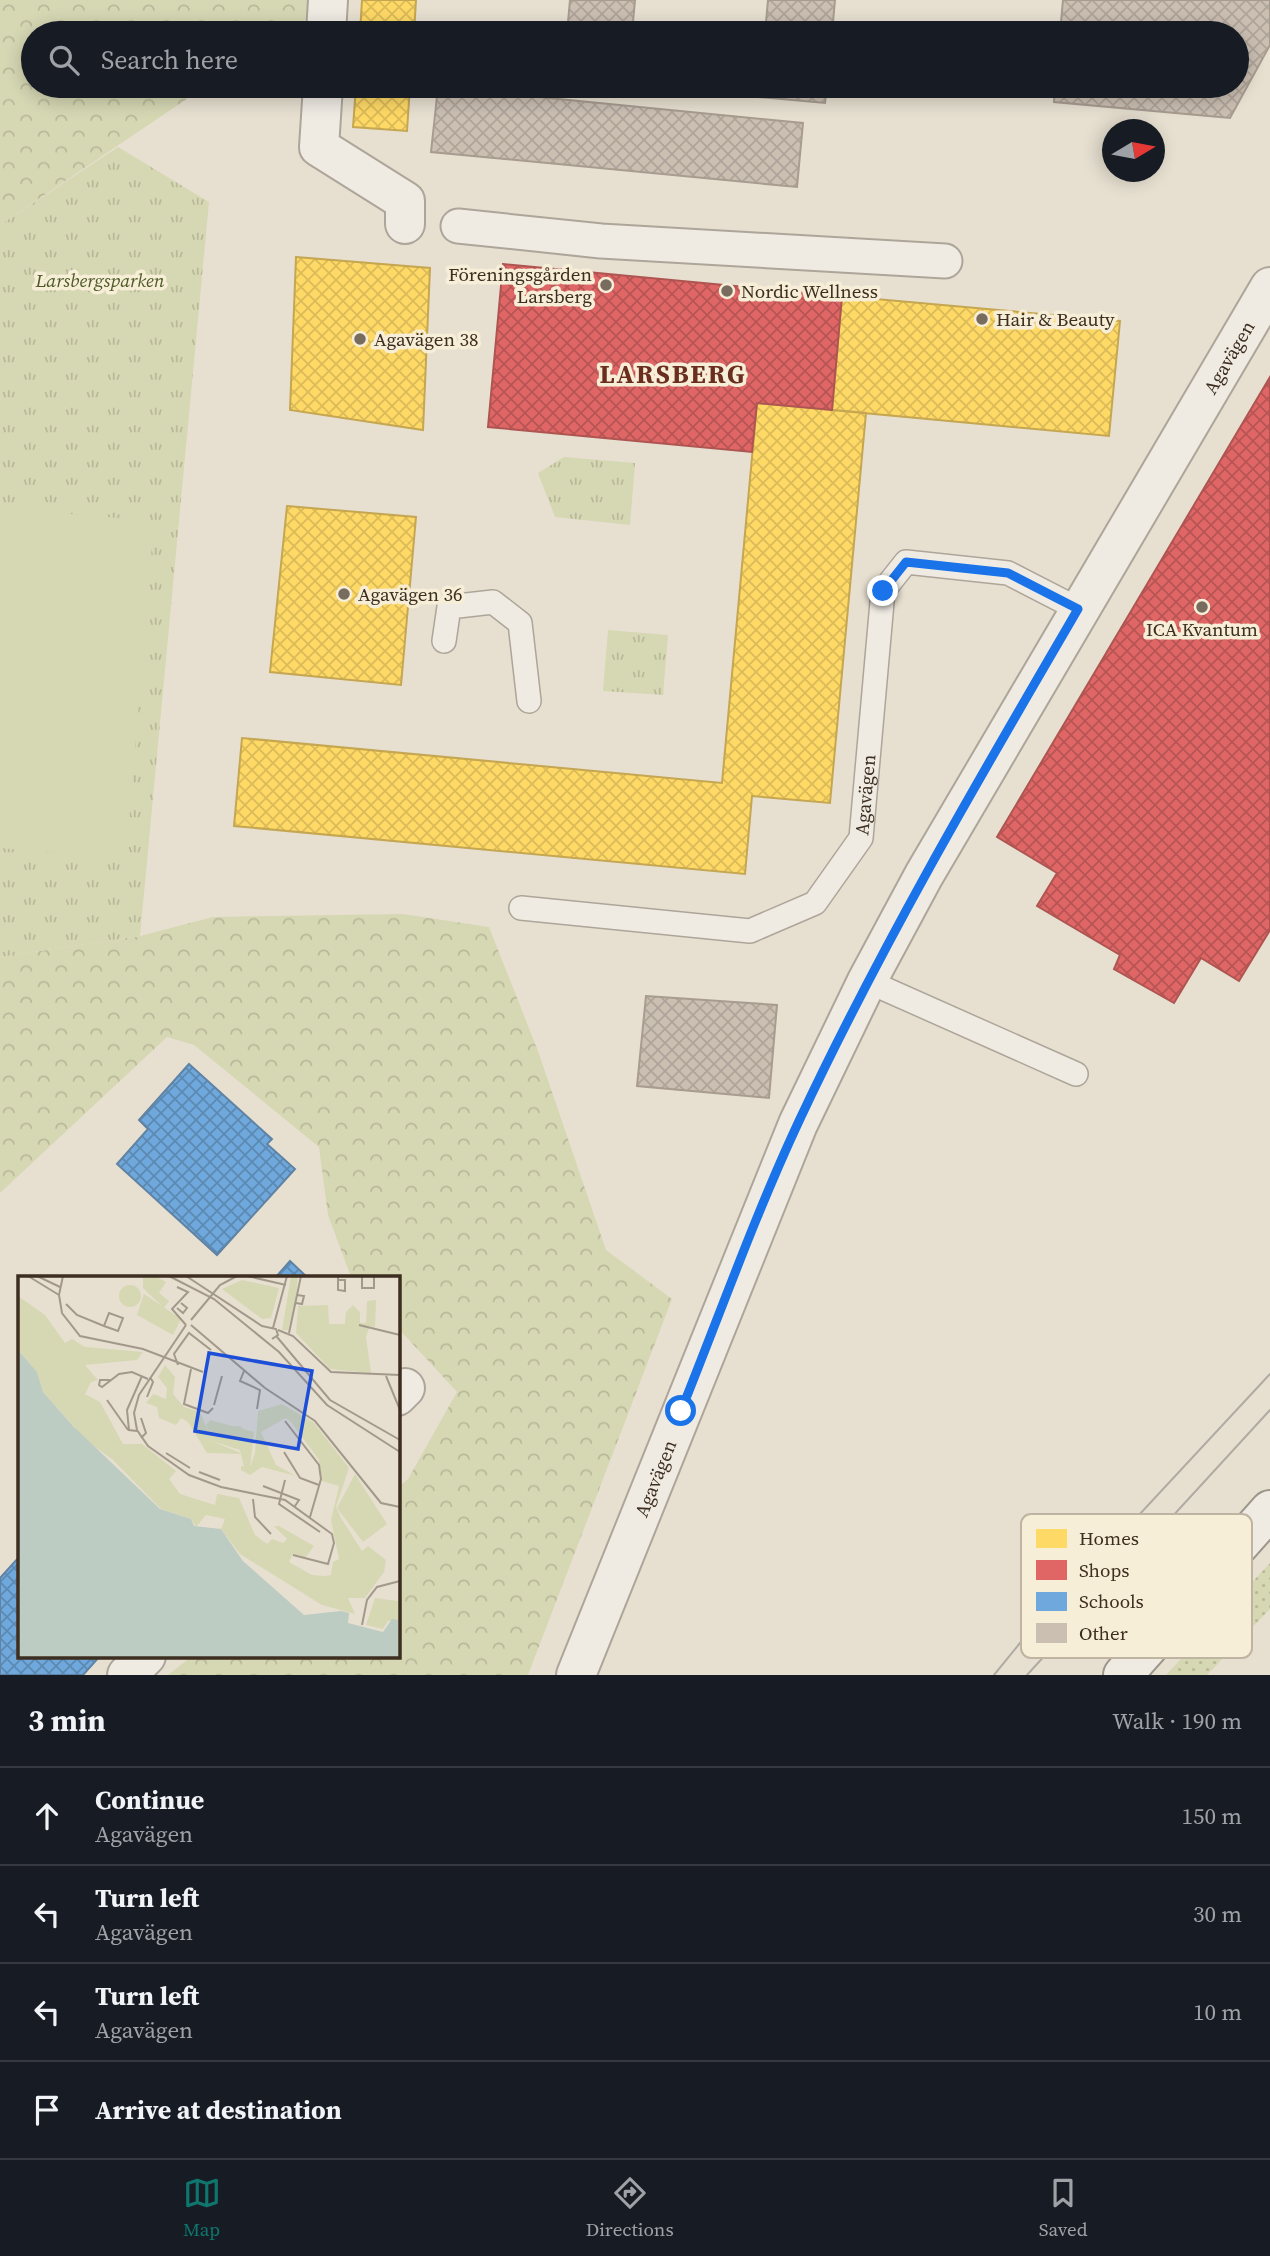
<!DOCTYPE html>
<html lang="en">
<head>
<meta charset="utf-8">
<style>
  :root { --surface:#171b24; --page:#242831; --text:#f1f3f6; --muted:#9ea1a6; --line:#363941; --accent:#0f766e }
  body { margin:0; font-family:"Source Serif 4",serif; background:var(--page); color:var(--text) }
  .compass { position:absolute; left:1102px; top:119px; width:63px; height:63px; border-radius:50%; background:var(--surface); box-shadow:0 4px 18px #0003; rotate:80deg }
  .stop { position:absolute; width:21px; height:21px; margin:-16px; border:5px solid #1a73e8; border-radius:50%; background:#fff }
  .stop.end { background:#1a73e8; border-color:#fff; box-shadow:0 2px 7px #0008 }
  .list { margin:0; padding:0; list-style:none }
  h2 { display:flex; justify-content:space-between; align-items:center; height:91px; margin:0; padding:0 28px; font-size:30px }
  h2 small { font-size:23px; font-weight:400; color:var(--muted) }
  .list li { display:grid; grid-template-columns:46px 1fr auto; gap:21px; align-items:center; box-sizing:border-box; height:98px; padding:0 28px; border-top:2px solid var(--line) }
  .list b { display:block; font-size:26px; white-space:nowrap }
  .list p { margin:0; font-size:23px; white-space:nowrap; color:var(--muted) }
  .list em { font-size:23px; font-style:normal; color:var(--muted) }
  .icon { flex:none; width:38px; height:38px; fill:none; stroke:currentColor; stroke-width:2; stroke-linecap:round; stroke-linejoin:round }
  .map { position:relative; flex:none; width:1270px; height:1675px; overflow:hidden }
  .search { position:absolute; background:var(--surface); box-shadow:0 4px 18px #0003; left:21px; right:21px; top:21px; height:77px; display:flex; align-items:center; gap:18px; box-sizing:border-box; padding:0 24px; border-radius:38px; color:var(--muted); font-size:26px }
  .sheet { height:483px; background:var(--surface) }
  nav { display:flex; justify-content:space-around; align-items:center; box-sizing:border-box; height:98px; border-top:2px solid var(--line); background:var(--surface); font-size:19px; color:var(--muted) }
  nav a { display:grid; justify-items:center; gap:4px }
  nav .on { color:var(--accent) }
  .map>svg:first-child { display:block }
  .grass { fill:url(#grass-dots) }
  .forest { fill:url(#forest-crowns) }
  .park { fill:url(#park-tufts) }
  .pitch { fill:#d6d7b3 }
  .homes { fill:url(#homes-cross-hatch); stroke:#c5a651; stroke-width:2 }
  .shops { fill:url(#shops-cross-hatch); stroke:#af5551; stroke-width:2 }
  .schools { fill:url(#schools-cross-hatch); stroke:#6083a4; stroke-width:2 }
  .building { fill:url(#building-cross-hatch); stroke:#a89c90; stroke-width:2 }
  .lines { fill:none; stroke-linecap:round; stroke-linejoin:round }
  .service-casing { stroke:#ada599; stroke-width:26 }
  .pedestrian-casing { stroke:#ada599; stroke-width:37 }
  .minor-casing { stroke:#ada599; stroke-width:42 }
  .tertiary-casing { stroke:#ada599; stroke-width:42 }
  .secondary-casing { stroke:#9c958a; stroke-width:42 }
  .service { stroke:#efebe3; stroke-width:23 }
  .pedestrian { stroke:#efebe3; stroke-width:33 }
  .minor { stroke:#efebe3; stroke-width:38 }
  .tertiary { stroke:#efebe3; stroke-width:38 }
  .secondary { stroke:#efebe3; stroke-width:38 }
  .tram { stroke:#afaaa2; stroke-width:2 }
  .route { stroke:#1a73e8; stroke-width:9 }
  .poi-dot { fill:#786c5e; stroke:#f7eed8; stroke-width:2.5 }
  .labels { text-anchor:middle; stroke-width:7; stroke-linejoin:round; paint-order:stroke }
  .poi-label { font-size:19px; fill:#3d2e20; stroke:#f7eed8; text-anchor:start }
  .park-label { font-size:19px; font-style:italic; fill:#4d5a26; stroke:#f7eed8 }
  .street-label { font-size:19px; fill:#3d2e20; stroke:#f7eed8 }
  .district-label { font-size:26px; font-weight:bold; letter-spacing:2px; fill:#6b2e1e; stroke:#f7eed8 }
  .inset-river { fill:none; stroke:#bcccc2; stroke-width:3.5 }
  .inset-road { fill:none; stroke:#a3998a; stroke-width:2 }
  .view { fill:#1d4ed8; fill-opacity:0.15; stroke:#1d4ed8; stroke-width:3.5 }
  .inset-edge { fill:none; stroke:#3d2e20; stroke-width:3.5 }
  .key { fill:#f7eed8; stroke:#bfb4a1; stroke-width:2 }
  .key-label { font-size:19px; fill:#3d2e20 }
</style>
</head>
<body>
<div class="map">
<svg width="1270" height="1675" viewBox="0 0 1270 1675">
  <defs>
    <pattern id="grass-dots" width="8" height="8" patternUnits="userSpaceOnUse" patternTransform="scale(1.75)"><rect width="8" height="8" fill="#d6d7b3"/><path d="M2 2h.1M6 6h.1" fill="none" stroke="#b9b99a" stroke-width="1.8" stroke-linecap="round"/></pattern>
    <pattern id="forest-crowns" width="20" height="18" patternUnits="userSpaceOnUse" patternTransform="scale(1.75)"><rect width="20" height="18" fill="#d6d7b3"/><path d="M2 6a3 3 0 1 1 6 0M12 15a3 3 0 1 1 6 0" fill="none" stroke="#b9b99a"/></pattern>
    <pattern id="park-tufts" width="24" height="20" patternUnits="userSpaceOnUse" patternTransform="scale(1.75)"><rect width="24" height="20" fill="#d6d7b3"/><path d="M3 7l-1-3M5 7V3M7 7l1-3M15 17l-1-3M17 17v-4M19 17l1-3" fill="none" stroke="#b9b99a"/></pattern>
    <pattern id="homes-cross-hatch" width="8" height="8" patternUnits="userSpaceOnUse" patternTransform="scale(1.75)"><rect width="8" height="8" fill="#ffd966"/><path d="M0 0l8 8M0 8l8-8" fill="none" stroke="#dbbb58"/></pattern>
    <pattern id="shops-cross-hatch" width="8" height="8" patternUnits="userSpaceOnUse" patternTransform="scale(1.75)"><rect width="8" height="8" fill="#e06666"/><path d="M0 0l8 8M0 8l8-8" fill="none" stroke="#b75454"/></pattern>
    <pattern id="schools-cross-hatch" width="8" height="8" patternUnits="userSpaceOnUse" patternTransform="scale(1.75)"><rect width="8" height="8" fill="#6fa8dc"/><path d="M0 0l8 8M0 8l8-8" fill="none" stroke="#5c89b2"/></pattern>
    <pattern id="building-cross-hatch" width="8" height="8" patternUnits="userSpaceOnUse" patternTransform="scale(1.75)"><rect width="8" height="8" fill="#cbbfb2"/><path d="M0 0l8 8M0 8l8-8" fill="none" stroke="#afa499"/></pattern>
  </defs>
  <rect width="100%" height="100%" fill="#e7e0d1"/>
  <path class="grass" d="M1270,1563V1609L1207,1675H1166Z"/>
  <path class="forest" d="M0,0H309L308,18L284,33H33V86H206L0,225Z
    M403,914L489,927L538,1051L606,1250L672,1299L528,1675H168L192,1656H397V1488L408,1479L457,1392L397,1327V1278L351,1277L328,1215L319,1147L194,1045L167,1037L0,1193V957L140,936L213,917Z"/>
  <path class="park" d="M118,147L209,202L140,936L0,957V225Z
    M564,457L635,463L630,525L555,517L538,473Z
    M608,630L668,635L663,695L603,691Z"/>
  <path class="pitch" d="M0,508L154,521L126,859L0,848Z"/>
  <path class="homes" d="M362,0H416L414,33H360Z
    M356,86H410L407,131L353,127Z
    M296,257L430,268L423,430L290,410Z
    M842,296L1120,321L1109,436L832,410Z
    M757,403L866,413L830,803L752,796L745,874L234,826L242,738L722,783Z
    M287,506L416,517L401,685L270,672Z"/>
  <path class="shops" d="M503,264L842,296L832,410L757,403L752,452L488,427Z
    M1270,377V930L1239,981L1201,958L1174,1003L1114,969L1120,955L1037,906L1057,873L997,837Z"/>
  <path class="schools" d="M189,1064L272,1139L267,1144L295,1169L217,1255L117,1164L148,1129L139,1120Z
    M290,1261L308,1278H275Z
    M19,1557V1656H100L83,1675H0V1578Z"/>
  <path class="building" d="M570,0H635L632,33H567Z
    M768,0H835L832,33H765Z
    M1063,0H1270V45L1230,118L1054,102L1055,86H1237V33H1060Z
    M760,86H827L825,103L759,97Z
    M438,87L803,123L797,187L431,152Z
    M646,996L777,1005L769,1098L637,1086Z"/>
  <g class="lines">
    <g class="service-casing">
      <g id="service">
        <path d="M444,641L449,607L493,602L520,623L529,701"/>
        <path id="s1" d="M521,908L750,931L815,903L861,838L883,591L906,562L1008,573L1078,609"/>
        <path d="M867,981L1076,1074"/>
      </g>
    </g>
    <g class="pedestrian-casing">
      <path id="pedestrian" d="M458,226L601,241L945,261"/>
    </g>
    <g class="minor-casing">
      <path id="minor" d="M326,33L328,0
        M323,86L319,147L405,201V224
        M397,1396L405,1388
        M127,1675L146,1656"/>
    </g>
    <g class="tertiary-casing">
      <g id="tertiary">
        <path id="s2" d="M576,1675L798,1124L867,981L924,875L1270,287"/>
      </g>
    </g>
    <g class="secondary-casing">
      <path id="secondary" d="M1123,1675L1270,1510"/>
    </g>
    <use href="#service" class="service"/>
    <use href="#pedestrian" class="pedestrian"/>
    <use href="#minor" class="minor"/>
    <use href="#tertiary" class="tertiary"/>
    <use href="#secondary" class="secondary"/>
    <path class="tram" d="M994,1675L1020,1643L1270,1374
      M1027,1675L1270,1410"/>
  </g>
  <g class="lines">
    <path class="route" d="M681,1411C720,1314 755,1215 799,1121C882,944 980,777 1078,609L1008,573L906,562L883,591"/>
  </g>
  <g class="poi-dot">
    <circle cx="606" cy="285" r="7"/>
    <circle cx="727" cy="291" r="7"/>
    <circle cx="982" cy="319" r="7"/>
    <circle cx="360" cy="339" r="7"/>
    <circle cx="344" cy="594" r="7"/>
    <circle cx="1202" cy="607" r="7"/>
  </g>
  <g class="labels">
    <g class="poi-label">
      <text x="592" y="281" text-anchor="end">Föreningsgården<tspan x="592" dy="22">Larsberg</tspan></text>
      <text x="741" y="298">Nordic Wellness</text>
      <text x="996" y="326">Hair &amp; Beauty</text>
      <text x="374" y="346">Agavägen 38</text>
      <text x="358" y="601">Agavägen 36</text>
      <text x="1202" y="636" text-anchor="middle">ICA Kvantum</text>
    </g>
    <g class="park-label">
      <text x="100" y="287">Larsbergsparken</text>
    </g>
    <g class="street-label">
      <text dy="7" stroke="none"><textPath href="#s2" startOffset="1474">Agavägen</textPath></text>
      <text dy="7" stroke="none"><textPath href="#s1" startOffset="424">Agavägen</textPath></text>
      <text dy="7" stroke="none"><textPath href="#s2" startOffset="212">Agavägen</textPath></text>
    </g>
    <g class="district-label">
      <text x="673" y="383">LARSBERG</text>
    </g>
  </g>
  <g transform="translate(18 1276)">
    <rect width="382" height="382" fill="#e7e0d1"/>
    <path d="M273,0H280L278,20L270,54H264Z" fill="#d6d7b3"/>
    <path d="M137,0L148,6L141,17L151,25L146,32L125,12V1ZM224,4L261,12L253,42L244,43L204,13ZM0,20L27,39L47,67L54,63L67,71L125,76L119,84L67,89L80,104L73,106L67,118L82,126L105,168H124L158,195L151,203L162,218L197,229L199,218L221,222L237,259L249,268L254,263L265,267L269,263L256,250H261L296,270L287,282L275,278L271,286L294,299L307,300L313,299L315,286L321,283L313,244L321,210L304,205L301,184L273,146L268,142L243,156L258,189L278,200L244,191L232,199L223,194V190L232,191L237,177L240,135L264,128L296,147L331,192L318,231L323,242L344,275L350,270L368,284L366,296L347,322H330L337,338L304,329L222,278L203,253L207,243L188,239L178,251L173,243L143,233L95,184L69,165L25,116L19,96L0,74ZM358,24L357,51L352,50L348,61L353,97L312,93L278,57L280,30L310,29L311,48H327L328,36L335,29L342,36V47H348L349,25ZM147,89L157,101L155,118L166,131L182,136L194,165L225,178L189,177L170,146L163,142L158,149L141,142L139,131L128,127L135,118L148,123L149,112L140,101Z" fill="#d6d7b3"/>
    <path d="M126,18L163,43L155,59L119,39ZM192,144L236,156L232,191H226L222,174L194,165L188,149ZM381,317V345H370L365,353L348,349L357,322L380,325Z" fill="#d6d7b3"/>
    <path d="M101 20a11 11 0 1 1 22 0a11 11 0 1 1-22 0ZM209 160a10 10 0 1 1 20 0a10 10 0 1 1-20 0ZM337,198L369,248L345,266L319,232Z" fill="#d6d7b3"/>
    <path d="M0,74L19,96L25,116L55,150L142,233L173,243L176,250L203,253L225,285L286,339L323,335L331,337L330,347L365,356L374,343L380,344L381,381H0Z" fill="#bcccc2"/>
    <path class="inset-river" d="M0,221L159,338M0,284L84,323L268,362L331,357L343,351M164,341L220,382M343,353L351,382"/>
    <path class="inset-road" d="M10,0L41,19M19,0L42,11M45,0L41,19L44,37L62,60L125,73L185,96M151,0L196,23L261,76L309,129L382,176M168,0L244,50L258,53L260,59L254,63M229,0L268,9M320,0V14L327,15V4H320M344,0V12H356V0M159,11L170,16L154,33L168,49M278,27L284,28L286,20L279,19M48,28L59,39L86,50L100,55L105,42L91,37L86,50M159,32L165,37L169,32L163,27M173,44L202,9L219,0M168,49L121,119L116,137L119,154L130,170L171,199L203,211L267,224L314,258L316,267L310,288L275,279M173,49L247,112L297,145L363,227L382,231M341,49L382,59M255,52L269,0M260,54L275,60L313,96L382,99M271,57L283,0M259,61L312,124L382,164M160,89L156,78L171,57L193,74M173,93L166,128L190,137L195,132M226,95L222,105L242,114L239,133M368,100L382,134M92,104H82L81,109L84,111L101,98L114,96L130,103M129,121L135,106L132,101M89,124L110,154M196,129L204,100M123,142L128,157L123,162M267,145L301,189L303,203L292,241M119,155L111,154L109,134L124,100M266,176L282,202L301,209M148,177L172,192M181,196L202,204M267,204L261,228L302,256M245,210L281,224L277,230M235,223L237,241L253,258M344,349L349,324L359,311L382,305"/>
    <path class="view" d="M191,77L294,95L280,173L177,155Z"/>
    <rect width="382" height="382" class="inset-edge"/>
  </g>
  <rect x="1021" y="1514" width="231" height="144" rx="10" class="key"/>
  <rect x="1036" y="1529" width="31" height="19" fill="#ffd966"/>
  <rect x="1036" y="1560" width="31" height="20" fill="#e06666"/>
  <rect x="1036" y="1592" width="31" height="19" fill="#6fa8dc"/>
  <rect x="1036" y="1623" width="31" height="20" fill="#cbbfb2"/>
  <g class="key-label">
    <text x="1079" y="1545">Homes</text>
    <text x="1079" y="1577">Shops</text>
    <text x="1079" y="1608">Schools</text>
    <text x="1079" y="1640">Other</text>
  </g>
</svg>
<svg class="compass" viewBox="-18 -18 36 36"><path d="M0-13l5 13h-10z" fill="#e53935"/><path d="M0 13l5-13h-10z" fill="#9ea1a6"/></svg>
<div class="stop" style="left:681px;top:1411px"></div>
<div class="stop end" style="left:883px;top:591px"></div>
<div class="search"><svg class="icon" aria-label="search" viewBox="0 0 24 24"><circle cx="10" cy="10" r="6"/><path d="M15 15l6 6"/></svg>Search here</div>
</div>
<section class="sheet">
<h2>3 min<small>Walk · 190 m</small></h2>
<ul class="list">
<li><svg class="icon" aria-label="ahead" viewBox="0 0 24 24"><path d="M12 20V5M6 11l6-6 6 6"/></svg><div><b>Continue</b><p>Agavägen</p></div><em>150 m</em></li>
<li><svg class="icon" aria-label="left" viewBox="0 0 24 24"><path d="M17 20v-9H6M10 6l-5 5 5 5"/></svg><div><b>Turn left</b><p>Agavägen</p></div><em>30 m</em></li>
<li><svg class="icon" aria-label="left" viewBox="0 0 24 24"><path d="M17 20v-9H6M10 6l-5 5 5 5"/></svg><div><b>Turn left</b><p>Agavägen</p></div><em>10 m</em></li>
<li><svg class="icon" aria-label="arrive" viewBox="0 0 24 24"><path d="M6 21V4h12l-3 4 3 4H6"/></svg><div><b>Arrive at destination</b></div></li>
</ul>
</section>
<nav>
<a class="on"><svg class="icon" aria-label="map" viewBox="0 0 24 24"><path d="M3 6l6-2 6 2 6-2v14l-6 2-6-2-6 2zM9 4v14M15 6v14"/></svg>Map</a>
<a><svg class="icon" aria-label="directions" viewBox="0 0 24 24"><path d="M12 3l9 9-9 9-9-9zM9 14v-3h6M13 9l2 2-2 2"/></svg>Directions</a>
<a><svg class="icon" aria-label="saved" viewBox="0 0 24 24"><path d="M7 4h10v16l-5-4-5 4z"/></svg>Saved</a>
</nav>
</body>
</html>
